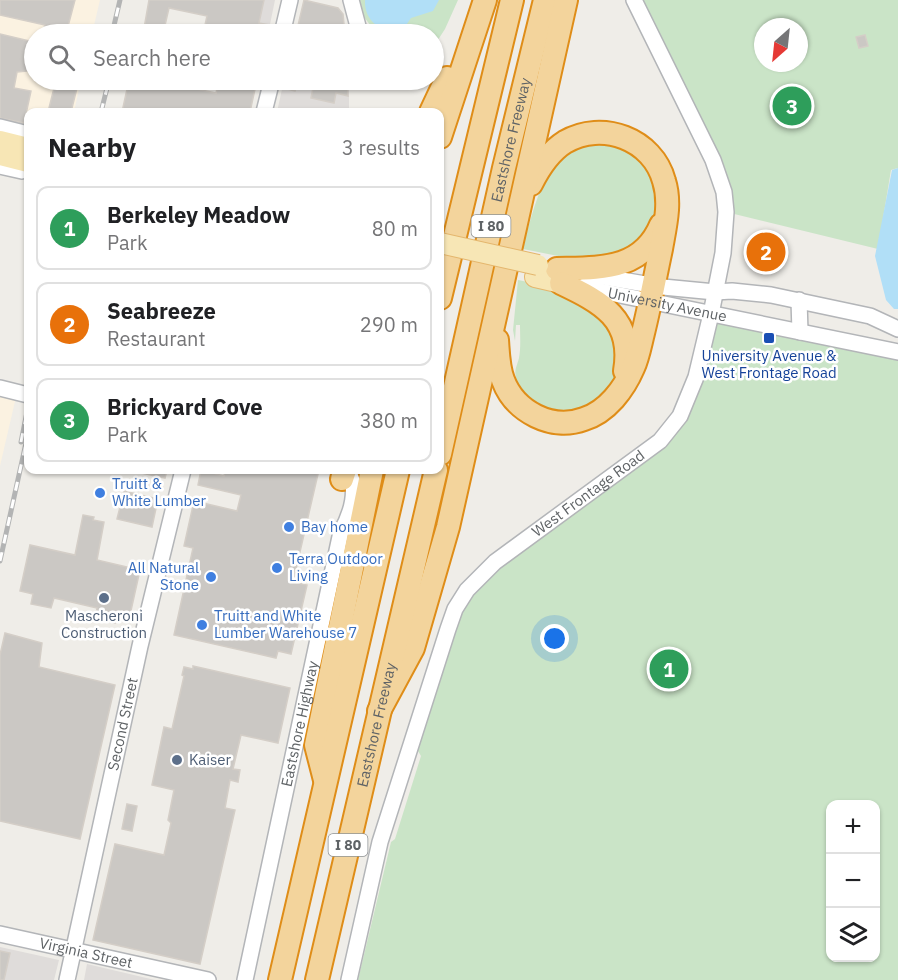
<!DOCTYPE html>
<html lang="en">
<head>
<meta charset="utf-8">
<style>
  :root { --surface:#fff; --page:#f6f6f6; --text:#202124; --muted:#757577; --line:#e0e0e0; --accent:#111827 }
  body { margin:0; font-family:"IBM Plex Sans",sans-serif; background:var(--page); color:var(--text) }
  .controls { position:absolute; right:18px; bottom:18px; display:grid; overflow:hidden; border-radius:12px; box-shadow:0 2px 4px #0004 }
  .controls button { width:54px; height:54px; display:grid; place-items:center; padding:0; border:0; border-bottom:2px solid var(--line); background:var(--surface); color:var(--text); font:30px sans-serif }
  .compass { position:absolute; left:754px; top:18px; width:54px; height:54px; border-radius:50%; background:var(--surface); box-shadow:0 2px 4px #0004; rotate:207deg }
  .you { position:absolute; left:555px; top:639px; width:21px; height:21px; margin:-15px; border:4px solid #fff; border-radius:50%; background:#1a73e8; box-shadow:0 0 0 9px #1a73e833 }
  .badge { display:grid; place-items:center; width:39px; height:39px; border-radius:50%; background:var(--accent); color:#fff; font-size:20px; font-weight:700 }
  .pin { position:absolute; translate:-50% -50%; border:3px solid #fff; box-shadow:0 2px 6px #0006 }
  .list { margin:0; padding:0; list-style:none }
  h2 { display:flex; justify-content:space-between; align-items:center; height:78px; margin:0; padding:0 24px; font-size:26px }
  h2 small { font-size:20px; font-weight:400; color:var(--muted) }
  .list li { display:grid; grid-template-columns:39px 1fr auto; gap:18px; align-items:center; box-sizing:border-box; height:84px; margin:0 12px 12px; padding:0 12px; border:2px solid var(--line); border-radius:12px }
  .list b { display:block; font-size:22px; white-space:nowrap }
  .list p { margin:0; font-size:20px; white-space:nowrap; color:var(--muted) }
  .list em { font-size:20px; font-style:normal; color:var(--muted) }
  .icon { flex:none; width:33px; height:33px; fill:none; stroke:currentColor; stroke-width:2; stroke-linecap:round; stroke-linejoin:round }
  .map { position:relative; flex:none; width:898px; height:980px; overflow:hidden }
  .search { position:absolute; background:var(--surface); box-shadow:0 2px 4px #0004; left:24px; top:24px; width:420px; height:66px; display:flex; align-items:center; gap:15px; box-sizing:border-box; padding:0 21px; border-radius:33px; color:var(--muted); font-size:22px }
  .panel { position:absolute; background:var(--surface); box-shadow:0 2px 4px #0004; left:24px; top:108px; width:420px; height:366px; border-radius:12px }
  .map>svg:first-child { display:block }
  .commercial { fill:#fbf2e1 }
  .industrial { fill:#dfdcda }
  .green { fill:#cae4c7; fill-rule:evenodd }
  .water { fill:#b1dff7 }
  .building { fill:#cbc8c4; stroke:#d4cec7; stroke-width:1.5 }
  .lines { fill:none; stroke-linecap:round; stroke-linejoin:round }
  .minor-casing { stroke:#b3b5b8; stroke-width:18 }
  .major-casing { stroke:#e4b66d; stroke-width:22 }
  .highway-casing { stroke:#df8d18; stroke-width:26 }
  .minor { stroke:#fff; stroke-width:15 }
  .major { stroke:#f7e6b5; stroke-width:20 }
  .highway { stroke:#f3d49c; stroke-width:22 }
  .rail-casing { stroke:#b3b4b4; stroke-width:5 }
  .rail { stroke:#fff; stroke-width:3; stroke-dasharray:9; stroke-linecap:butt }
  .major-bridge-casing { stroke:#e4b66d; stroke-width:22; stroke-linecap:butt }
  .major-bridge { stroke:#f7e6b5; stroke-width:20 }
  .transit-dot { fill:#1a4fb4; stroke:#fff; stroke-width:2 }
  .shop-dot { fill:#3f7fe0; stroke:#fff; stroke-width:2 }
  .service-dot { fill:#5c6f8a; stroke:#fff; stroke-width:2 }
  .labels { text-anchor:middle; stroke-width:5; stroke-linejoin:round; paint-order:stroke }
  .shield { fill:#fff; stroke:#8f9294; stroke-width:1.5 }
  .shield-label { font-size:14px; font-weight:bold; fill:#5f6366 }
  .street-label { font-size:15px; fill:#5f6366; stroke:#fff }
  .transit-label { font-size:15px; fill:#164399; stroke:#fff }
  .shop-label { font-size:15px; fill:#366cbe; stroke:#fff; text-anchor:start }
  .service-label { font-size:15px; fill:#4e5e75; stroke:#fff }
</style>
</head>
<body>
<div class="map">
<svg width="898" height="980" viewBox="0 0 898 980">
  <rect width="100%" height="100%" fill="#efede8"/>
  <path class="commercial" d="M0,0H100L92,34H34V80H81L74,112H28V126L0,119Z
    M0,394L16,397L0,466Z"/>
  <path class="industrial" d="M220,0H275L268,34H203L204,28L213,30Z
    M284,80H349V112H277Z
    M0,947L59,960L54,980H0Z
    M87,964L155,980H84Z"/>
  <path class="green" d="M360,0H458L445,29L434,46V34H377L364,17Z
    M634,0H898V168L891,170L878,249L726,212L725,202ZM763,27H799V63H763Z
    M594,141L632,150L655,176L658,209L642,242L611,258H568L523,249C527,229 544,168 559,157C569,150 583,146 594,141Z
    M518,280L538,284L580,300L613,330C614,342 620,359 617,371C608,406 561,425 532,401C526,396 520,392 518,384C513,371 516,369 519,358C521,348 520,335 520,325H516L515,341L513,330Z
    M711,314L791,337L898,359V980H358L391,842L395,839L421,756L415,746L430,697L472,583L670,430ZM830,804H876V958H830Z"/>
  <path class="water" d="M365,0H439L433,11L411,18L402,31C382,33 364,22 365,0Z
    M898,168V309H894L886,300L875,256L892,170Z"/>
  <path class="building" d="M0,0H75L66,34L43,31L45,25L0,15Z
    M149,0H264L259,23L270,25L267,34H203L207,16L169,8L163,34H143Z
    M304,0L338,8L343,14L345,34H296Z
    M0,34L34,42V66L27,71L17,72L14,88L31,91L24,123L0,118Z
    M865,35L868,46L859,48L856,37Z
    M56,80H79L71,112H48Z
    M129,80H188L187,87L216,93L219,80L228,81V80H257L250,112H122Z
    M286,80H347L348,96L336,93L334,103L311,98L313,88L297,84L295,91L284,88Z
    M773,235L783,251L780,253L784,260L775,265L773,262L761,270L749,251Z
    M142,470H167L165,478L141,473Z
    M201,470L224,476L225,470H298L318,474L293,582L307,585L291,654L278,651L276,658L174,635L193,548L184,546L194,501L237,511L241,495L198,485Z
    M124,491L158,499L152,527L117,519Z
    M83,515L94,517L93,520L104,522L97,560L140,570L130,615L118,612L115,623L95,618L97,608L54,598L51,608L31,604L33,594L20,591L30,545L75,555Z
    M5,633L42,643L39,667L115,685L80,839L0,821V655Z
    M193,666L290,688L278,743L241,735L233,769L240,770L238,782L230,780L225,808L235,810L200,964L93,940L115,844L164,855L171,823L168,820L174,790L152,785L164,727L172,729L184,676L182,675L184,667L193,669Z
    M127,804L137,806L132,831L122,829Z
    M0,951L10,953L4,980H0Z"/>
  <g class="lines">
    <g class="minor-casing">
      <g id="minor">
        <path d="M351,0L359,30"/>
        <path d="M282,34L290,0"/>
        <path d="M264,112L272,80"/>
        <path d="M0,127L28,134"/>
        <path d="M0,166L22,171L28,169"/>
        <path d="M586,274L663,287L715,292L732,291L771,295L870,316L898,329"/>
        <path id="s1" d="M581,287L898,352"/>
        <path d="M799,300L800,332"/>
        <path d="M0,388L28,395"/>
        <path id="s2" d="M0,934L208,980"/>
        <path id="s3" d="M67,980L140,646L183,470"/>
        <path id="s4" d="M245,980L341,532C351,514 360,488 347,470"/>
        <path id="s5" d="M349,980L380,842L448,629L455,609L467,590L495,562L660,441L680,416L696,377L711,314L723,253L726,212L724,192L713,160L634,0"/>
      </g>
    </g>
    <g class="major-casing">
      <path id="major" d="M0,141L28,148
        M0,155L28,162
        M535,277L561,283"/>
    </g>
    <g class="highway-casing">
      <g id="highway">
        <path d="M431,112L447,78"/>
        <path d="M440,137L485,0"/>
        <path d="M557,269C599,268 642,271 661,225"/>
        <path d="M561,283C601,302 634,319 625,371"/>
        <path d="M440,298L512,0"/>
        <path d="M497,340C498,353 498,367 503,380C515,412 552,431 584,419C607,412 624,389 633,368C638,357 640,345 643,333C650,305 655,277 661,249C665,226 671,203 664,181C653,139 602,120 565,142C549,152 539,168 531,184"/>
        <path id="s6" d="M440,454L504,168L545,0"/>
        <path d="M342,479L345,470"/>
        <path d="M379,711L413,648L448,527L566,0"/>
        <path d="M325,780L316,745L372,470"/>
        <path d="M280,980L398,470"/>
        <path id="s7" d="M317,980L436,470"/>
      </g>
    </g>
    <use href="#minor" class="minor"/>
    <use href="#major" class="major"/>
    <use href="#highway" class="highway"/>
    <g class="rail-casing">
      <path id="rail" d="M112,34L120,0
        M101,112L109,80
        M21,442L28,407
        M0,561L28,434"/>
    </g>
    <use href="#rail" class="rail"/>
    <g class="major-bridge-casing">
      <path id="major-bridge" d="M440,243L538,265"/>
    </g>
    <use href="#major-bridge" class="major-bridge"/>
  </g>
  <rect class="transit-dot" x="763" y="332" width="12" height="12" rx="3"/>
  <g class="shop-dot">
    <circle cx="100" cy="493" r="6"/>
    <circle cx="289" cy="527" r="6"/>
    <circle cx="277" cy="568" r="6"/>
    <circle cx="211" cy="577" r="6"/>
    <circle cx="202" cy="625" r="6"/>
  </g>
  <g class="service-dot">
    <circle cx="104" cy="598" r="6"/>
    <circle cx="177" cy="760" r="6"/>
  </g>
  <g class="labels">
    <g class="shield">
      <rect x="471.5" y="215" width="39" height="22" rx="4.5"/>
      <rect x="328.5" y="834" width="39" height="22" rx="4.5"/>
    </g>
    <g class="shield-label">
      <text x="491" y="231">I 80</text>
      <text x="348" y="850">I 80</text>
    </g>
    <g class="street-label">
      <text dy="5" stroke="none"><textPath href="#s6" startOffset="322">Eastshore Freeway</textPath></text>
      <text dy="5" stroke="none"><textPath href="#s1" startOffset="88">University Avenue</textPath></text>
      <text dy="5" stroke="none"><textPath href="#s5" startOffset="564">West Frontage Road</textPath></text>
      <text dy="5" stroke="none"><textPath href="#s3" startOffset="262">Second Street</textPath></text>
      <text dy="5" stroke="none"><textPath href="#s4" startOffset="262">Eastshore Highway</textPath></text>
      <text dy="5" stroke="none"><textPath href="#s7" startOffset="262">Eastshore Freeway</textPath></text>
      <text dy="5" stroke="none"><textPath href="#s2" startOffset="88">Virginia Street</textPath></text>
    </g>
    <g class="transit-label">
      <text x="769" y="361">University Avenue &amp;<tspan x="769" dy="17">West Frontage Road</tspan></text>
    </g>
    <g class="shop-label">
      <text x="112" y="489">Truitt &amp;<tspan x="112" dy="17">White Lumber</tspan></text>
      <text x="301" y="532">Bay home</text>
      <text x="289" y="564">Terra Outdoor<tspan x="289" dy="17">Living</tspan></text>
      <text x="199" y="573" text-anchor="end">All Natural<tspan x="199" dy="17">Stone</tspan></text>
      <text x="214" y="621">Truitt and White<tspan x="214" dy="17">Lumber Warehouse 7</tspan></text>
    </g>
    <g class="service-label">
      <text x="104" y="621">Mascheroni<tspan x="104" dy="17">Construction</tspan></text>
      <text x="189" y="765" text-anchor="start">Kaiser</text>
    </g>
  </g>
</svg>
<div class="controls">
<button>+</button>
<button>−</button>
<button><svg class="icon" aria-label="layers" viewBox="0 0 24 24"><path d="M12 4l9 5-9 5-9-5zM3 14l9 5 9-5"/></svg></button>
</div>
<svg class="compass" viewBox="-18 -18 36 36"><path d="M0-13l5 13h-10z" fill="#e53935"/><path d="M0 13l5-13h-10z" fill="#757577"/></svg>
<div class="you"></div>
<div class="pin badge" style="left:669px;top:669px;background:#2e9e5b">1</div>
<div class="pin badge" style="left:766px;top:252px;background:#e8710a">2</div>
<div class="pin badge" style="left:792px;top:106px;background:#2e9e5b">3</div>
<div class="search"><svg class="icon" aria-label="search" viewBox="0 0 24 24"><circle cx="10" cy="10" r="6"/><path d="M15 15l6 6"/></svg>Search here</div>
<section class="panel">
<h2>Nearby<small>3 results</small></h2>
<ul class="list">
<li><span class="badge" style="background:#2e9e5b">1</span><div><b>Berkeley Meadow</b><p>Park</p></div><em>80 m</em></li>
<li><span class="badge" style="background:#e8710a">2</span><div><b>Seabreeze</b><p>Restaurant</p></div><em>290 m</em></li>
<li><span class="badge" style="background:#2e9e5b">3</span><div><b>Brickyard Cove</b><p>Park</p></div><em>380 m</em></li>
</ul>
</section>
</div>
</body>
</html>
